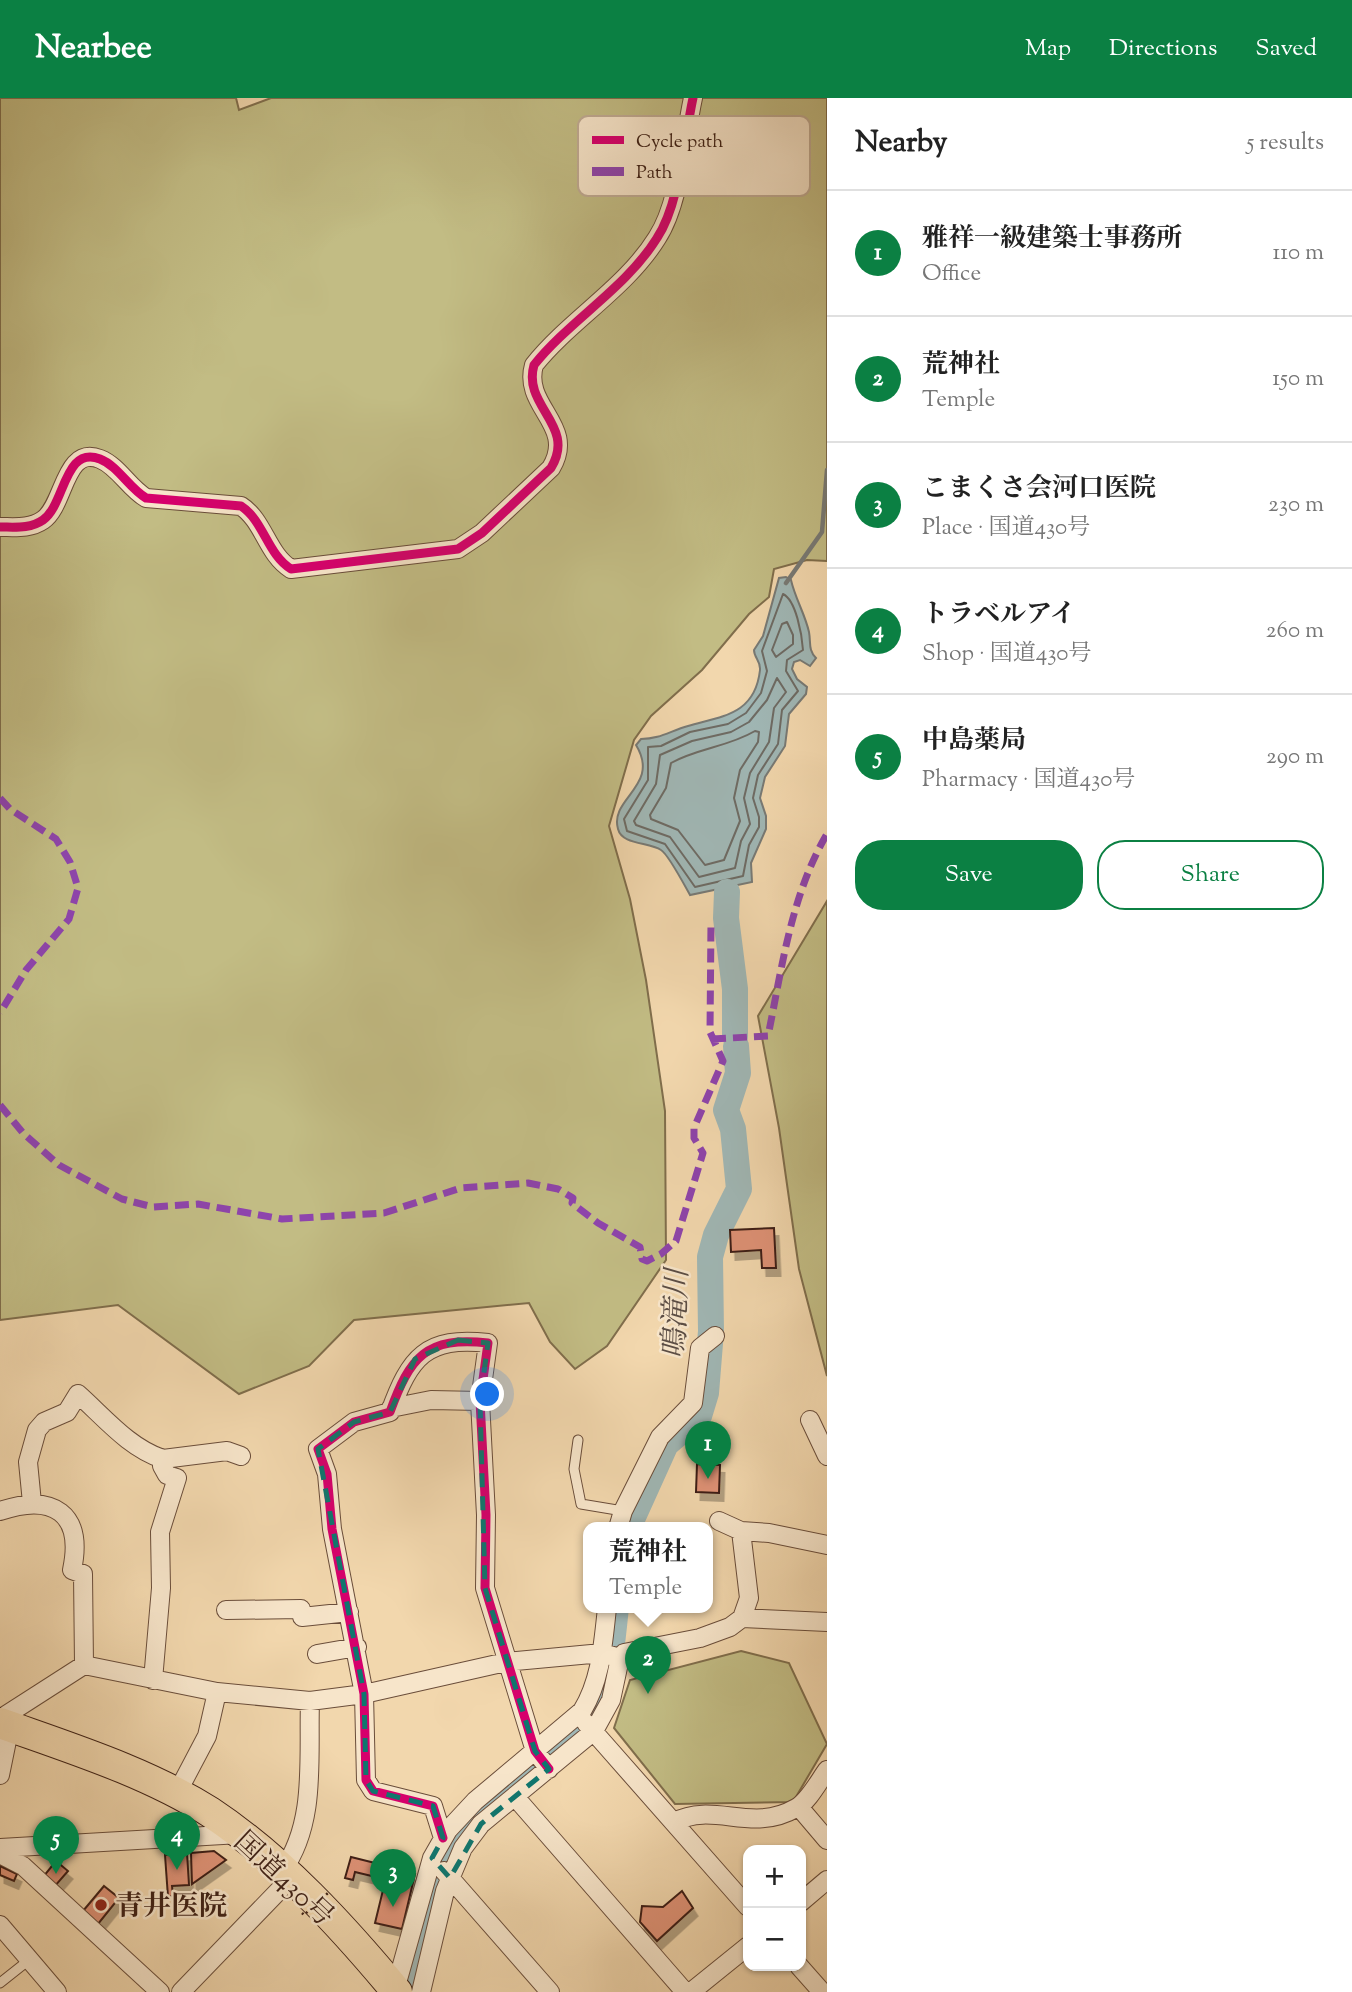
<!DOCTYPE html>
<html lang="en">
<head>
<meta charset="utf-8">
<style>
  :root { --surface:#fff; --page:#f6f6f6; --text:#222; --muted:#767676; --line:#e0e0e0; --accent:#0b8043 }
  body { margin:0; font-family:"Sorts Mill Goudy","Noto Serif JP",serif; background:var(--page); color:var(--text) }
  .controls { position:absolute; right:21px; bottom:21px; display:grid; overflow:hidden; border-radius:14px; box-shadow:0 2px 5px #0004 }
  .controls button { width:63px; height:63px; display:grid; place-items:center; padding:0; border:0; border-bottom:2px solid var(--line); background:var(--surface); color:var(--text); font:35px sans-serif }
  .you { position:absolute; left:488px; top:1297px; width:24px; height:24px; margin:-18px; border:5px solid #fff; border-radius:50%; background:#1a73e8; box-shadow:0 0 0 10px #1a73e833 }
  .badge { display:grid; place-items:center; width:46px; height:46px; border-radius:50%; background:var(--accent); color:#fff; font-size:23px; font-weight:700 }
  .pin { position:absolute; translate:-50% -58px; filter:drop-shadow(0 2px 4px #0008) }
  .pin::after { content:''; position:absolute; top:37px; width:24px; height:21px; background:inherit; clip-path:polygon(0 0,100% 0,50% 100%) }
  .popup { position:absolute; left:583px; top:1424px; width:130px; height:91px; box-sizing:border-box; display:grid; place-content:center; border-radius:14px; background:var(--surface); filter:drop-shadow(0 2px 5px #0005); font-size:23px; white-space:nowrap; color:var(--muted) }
  .popup b { font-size:26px; color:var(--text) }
  .popup::after { content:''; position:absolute; left:50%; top:100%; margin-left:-14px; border:14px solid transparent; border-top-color:var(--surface) }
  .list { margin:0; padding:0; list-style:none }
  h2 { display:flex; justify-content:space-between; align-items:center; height:91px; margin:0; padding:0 28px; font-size:30px }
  h2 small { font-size:23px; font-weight:400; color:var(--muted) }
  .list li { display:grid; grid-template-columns:46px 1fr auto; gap:21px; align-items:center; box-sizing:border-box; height:126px; padding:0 28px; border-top:2px solid var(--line) }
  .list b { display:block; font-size:26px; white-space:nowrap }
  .list p { margin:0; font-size:23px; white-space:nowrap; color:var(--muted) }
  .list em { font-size:23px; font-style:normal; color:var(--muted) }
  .actions { display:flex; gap:14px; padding:21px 28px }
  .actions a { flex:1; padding:16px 0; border:2px solid var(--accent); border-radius:28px; text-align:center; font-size:24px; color:var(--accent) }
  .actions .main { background:var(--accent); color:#fff }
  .map { position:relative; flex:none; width:827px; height:1894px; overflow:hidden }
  header { display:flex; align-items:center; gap:42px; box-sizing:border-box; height:98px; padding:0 35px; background:var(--accent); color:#fff }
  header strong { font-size:33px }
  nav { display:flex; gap:38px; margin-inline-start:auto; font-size:24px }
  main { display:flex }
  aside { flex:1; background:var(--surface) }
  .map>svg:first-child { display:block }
  .green { fill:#c2bc84; stroke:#806e4c; stroke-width:2 }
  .water { fill:#a0b7b5; stroke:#787a75; stroke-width:2 }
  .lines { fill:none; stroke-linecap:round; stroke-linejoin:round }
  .shore { stroke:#6e6b64; stroke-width:2 }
  .stream { stroke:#787a75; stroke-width:4.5 }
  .river { stroke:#a0b7b5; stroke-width:26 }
  .building { fill:#de9175; stroke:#3d1f14; stroke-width:2; filter:url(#shadow) }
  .service-casing { stroke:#6a4d3a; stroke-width:11 }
  .minor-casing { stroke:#6a4d3a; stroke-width:20 }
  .trunk-casing { stroke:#3d1f14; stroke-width:32 }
  .service { stroke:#f7e5ca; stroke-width:9 }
  .minor { stroke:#f7e5ca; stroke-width:18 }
  .trunk { stroke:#f2d7ad; stroke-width:30 }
  .path-bridge { stroke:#3d1f14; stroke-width:2.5; stroke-dasharray:2 3.5; stroke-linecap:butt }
  .quiet { stroke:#8e44ad; stroke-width:7; stroke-dasharray:14 7; stroke-linecap:butt }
  .cycleway-casing { stroke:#f7e5ca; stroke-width:13 }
  .cycleway { stroke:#d6006c; stroke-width:9 }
  .marked { fill:none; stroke:#0f766e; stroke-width:5; stroke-dasharray:14 9; stroke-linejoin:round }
  .poi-dot { fill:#8f2418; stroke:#f7e5ca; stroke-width:2.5 }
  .labels { text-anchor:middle; stroke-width:5; stroke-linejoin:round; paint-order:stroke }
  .street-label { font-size:28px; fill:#3d1f14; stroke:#f7e5ca }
  .poi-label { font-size:28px; font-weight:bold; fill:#3d1f14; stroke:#f7e5ca; text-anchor:start }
  .water-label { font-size:30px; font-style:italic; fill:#5b4d44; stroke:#f7e5ca }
  .key { fill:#f7e5ca; stroke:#bfaa93; stroke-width:2 }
  .key-label { font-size:19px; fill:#3d1f14 }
</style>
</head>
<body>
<header>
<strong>Nearbee</strong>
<nav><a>Map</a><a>Directions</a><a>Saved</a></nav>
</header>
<main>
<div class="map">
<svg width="827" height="1894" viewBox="0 0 827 1894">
  <defs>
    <filter id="shadow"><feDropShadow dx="4.5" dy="8" stdDeviation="0" flood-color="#0004"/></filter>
  </defs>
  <rect width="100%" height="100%" fill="#f2d7ad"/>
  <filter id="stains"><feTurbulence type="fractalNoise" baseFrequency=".00286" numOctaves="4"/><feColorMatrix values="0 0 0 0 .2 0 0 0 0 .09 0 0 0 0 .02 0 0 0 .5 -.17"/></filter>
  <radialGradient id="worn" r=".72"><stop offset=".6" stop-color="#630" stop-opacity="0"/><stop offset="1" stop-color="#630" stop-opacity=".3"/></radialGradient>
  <path class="green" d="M0,0H236L239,12L271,0H827V463L807,462L774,471L769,499L749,516L702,572L651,618L634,642L609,728L630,801L646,882L665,1013L666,1162L607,1248L575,1271L550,1244L529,1205L354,1222L309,1268L239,1296L118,1207L0,1222Z
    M827,803V1278L799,1171L779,1030L758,918Z
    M741,1553L789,1565L827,1646L793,1704L675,1706L614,1630L630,1582Z"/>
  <path class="water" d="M786,479L791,482C795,500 805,516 809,534C811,545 808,552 816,560L810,568L800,562L794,564L792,571L797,581L807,589L806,596L789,616L785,648L765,679L760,700L766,718V731L751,765L752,784L690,797C685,788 668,756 661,752C649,744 622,747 618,731C609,700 661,688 636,647L641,641C660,641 670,633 688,628C722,618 755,617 760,572C761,563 754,560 754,552L763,538L779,480Z"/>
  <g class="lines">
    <path class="shore" d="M783,496C796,502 802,537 803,552L787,562L786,573L798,593L782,612L778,646L758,677L753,700L759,719V729L749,747L743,778L695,789L665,746L627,733L624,721L648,682V649L661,648L690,634L728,626L746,615L761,595L767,573L762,553Z
      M787,524L793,537V546L776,559L772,552L782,526Z
      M777,580L786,594L774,610L769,644L750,675L744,700L750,726L741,743L735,770L699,779L670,739L636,727L634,723L656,686L660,657L692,643L731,634L749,624L767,602Z
      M755,633L759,634L758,644L740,672L734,700L740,723L724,762L705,767L678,732L651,721L650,717L666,690L671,665C698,650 728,649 755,633Z"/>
    <path class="stream" d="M786,485L822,434L827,372
      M726,784L727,794"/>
    <path class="river" d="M727,794L726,820L735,891V938
      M628,1430L666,1346L699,1318L706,1295L711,1233L710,1159L716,1137L739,1091L733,1031L726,1012L738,975L736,948
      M411,1879C422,1833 428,1778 455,1738C470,1715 491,1700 512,1683C540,1662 576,1639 594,1608C611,1580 612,1542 616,1510"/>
  </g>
  <path class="building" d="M774,1130L776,1170H762L761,1152L731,1154L730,1132Z
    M697,1366L720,1367L719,1395L696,1394Z
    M214,1753L226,1762L192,1786L191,1755Z
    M187,1755L189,1787L172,1788L173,1798L168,1799L165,1757Z
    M351,1759L383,1767L380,1780L355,1774L353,1782L345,1780Z
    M56,1763L68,1773L55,1788L43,1779Z
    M0,1768L17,1776L14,1783L0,1777Z
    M403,1773L415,1776L402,1831L375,1825L383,1792L390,1793L394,1776L402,1778Z
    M104,1788L119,1800L98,1826L83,1813Z
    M682,1793L693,1810L657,1843L640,1824L642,1808L663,1809Z"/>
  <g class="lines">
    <g class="service-casing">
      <path id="service" d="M578,1342L574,1371L581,1406L623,1413
        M0,1885L29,1862"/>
    </g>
    <g class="minor-casing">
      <path id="minor" d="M0,429C15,429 30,431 43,422C65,407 64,347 100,361C118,368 129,390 146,400L241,408C264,423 267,456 291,471L458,451L482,435L551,370C577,327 522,309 534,267C570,222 626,190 657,140C680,105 684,41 693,0
        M391,1310L431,1302L480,1303
        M810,1322L827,1358
        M32,1405L28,1364L37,1332L44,1324L67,1314L78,1296C104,1319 129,1350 163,1361L227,1353L241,1358
        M0,1413C53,1395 84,1415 72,1472L83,1476L84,1567L0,1621
        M719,1423L741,1433L769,1435L827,1447
        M618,1430L623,1413L660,1339L693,1305L700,1250L715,1238
        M741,1433L749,1500L742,1520
        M226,1512L301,1511L302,1519L349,1514
        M317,1556L357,1549
        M84,1567L217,1594
        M153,1582L161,1490L160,1434L177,1380L167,1377L162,1368L163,1361
        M586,1625L748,1809
        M0,1677L10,1628
        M177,1695L207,1638L217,1594L310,1603L364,1596L506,1564L602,1555L620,1560
        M516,1700L685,1894
        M799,1709L827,1742
        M674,1724C715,1703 751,1736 796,1710C808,1704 819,1683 827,1672
        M443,1740L433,1708L373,1693L366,1682L364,1596L332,1431L327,1376L318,1351L354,1324L390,1314C410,1259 426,1238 488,1245L480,1303L486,1417L485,1490L535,1653L549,1671
        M0,1750L240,1736
        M0,1756L23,1768L160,1894
        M282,1773C317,1725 308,1660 310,1603
        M444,1773L550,1894
        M801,1804L827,1782
        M0,1827L57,1894
        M799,1868L822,1894
        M395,1892L432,1760L448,1732L475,1703L582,1613C601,1582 603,1546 607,1510
        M181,1894L290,1781
        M421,1894L445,1793L463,1750L481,1726L594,1633L611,1602L620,1560L624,1555L700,1540L730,1529L742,1520L827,1524
        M691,1894L748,1848"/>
    </g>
    <g class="trunk-casing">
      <path id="trunk" d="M0,1625C70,1650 147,1674 210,1714C281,1761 343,1829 397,1894"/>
    </g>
    <use href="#service" class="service"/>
    <use href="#minor" class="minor"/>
    <use href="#trunk" class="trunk"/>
    <path class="path-bridge" d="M302,1815L304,1817L329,1794"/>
    <path class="quiet" d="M0,700L10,711L56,741L70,764L78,790L69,821L26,872L0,915
      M712,941L768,938C782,870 791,797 827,736
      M0,1007L23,1035L59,1067L122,1101L153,1109L198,1106L282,1121L384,1115L461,1090L528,1085L558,1091L573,1100L572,1105L598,1125L640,1149L642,1161L647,1163L661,1156L676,1143L703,1055L694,1040V1030L723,963L710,934L711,824"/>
    <g class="cycleway-casing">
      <path id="cycleway" d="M0,429C15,429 30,431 43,422C65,407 64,347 100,361C118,368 129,390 146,400L241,408C264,423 267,456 291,471L458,451L482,435L551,370C577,327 522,309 534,267C570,222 626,190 657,140C680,105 684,41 693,0
        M443,1740L433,1708L373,1693L366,1682L364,1596L332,1431L327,1376L318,1351L354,1324L390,1314C410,1259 426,1238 488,1245L480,1303L486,1417L485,1490L535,1653L549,1671"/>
    </g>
    <use href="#cycleway" class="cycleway"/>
  </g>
  <path class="marked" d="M458,1242L488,1245L480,1303L485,1490L535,1653L549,1671L481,1726L450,1780L432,1760L443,1740L433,1708L373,1693L366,1682L364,1596L318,1351L354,1324L390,1314L415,1261Z"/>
  <circle class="poi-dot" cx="101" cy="1807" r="7"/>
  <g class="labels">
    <g class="street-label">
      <text transform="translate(285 1780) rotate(43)" y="10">国道430号</text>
    </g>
    <g class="poi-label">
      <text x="115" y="1817">青井医院</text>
    </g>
    <g class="water-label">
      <text transform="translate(675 1216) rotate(-88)" y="10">鳴滝川</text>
    </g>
  </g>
  <rect x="578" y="18" width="232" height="80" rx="10" class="key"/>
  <rect x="592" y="38" width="32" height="8" fill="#d6006c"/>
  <rect x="592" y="69" width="32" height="9" fill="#8e44ad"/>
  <g class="key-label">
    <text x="636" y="49">Cycle path</text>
    <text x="636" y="80">Path</text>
  </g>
  <rect width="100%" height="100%" filter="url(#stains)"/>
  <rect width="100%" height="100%" fill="url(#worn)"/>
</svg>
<div class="controls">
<button>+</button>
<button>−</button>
</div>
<div class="you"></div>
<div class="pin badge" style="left:708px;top:1381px">1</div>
<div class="pin badge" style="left:648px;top:1596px">2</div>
<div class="popup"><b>荒神社</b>Temple</div>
<div class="pin badge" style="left:393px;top:1809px">3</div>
<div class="pin badge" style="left:177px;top:1772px">4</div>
<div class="pin badge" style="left:56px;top:1776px">5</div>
</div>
<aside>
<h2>Nearby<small>5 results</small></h2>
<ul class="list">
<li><span class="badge">1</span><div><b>雅祥一級建築士事務所</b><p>Office</p></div><em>110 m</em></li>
<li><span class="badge">2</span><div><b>荒神社</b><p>Temple</p></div><em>150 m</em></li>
<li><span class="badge">3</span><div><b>こまくさ会河口医院</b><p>Place · 国道430号</p></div><em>230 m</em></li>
<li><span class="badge">4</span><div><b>トラベルアイ</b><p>Shop · 国道430号</p></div><em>260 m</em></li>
<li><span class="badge">5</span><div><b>中島薬局</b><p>Pharmacy · 国道430号</p></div><em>290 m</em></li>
</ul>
<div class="actions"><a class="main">Save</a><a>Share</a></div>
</aside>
</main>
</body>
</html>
